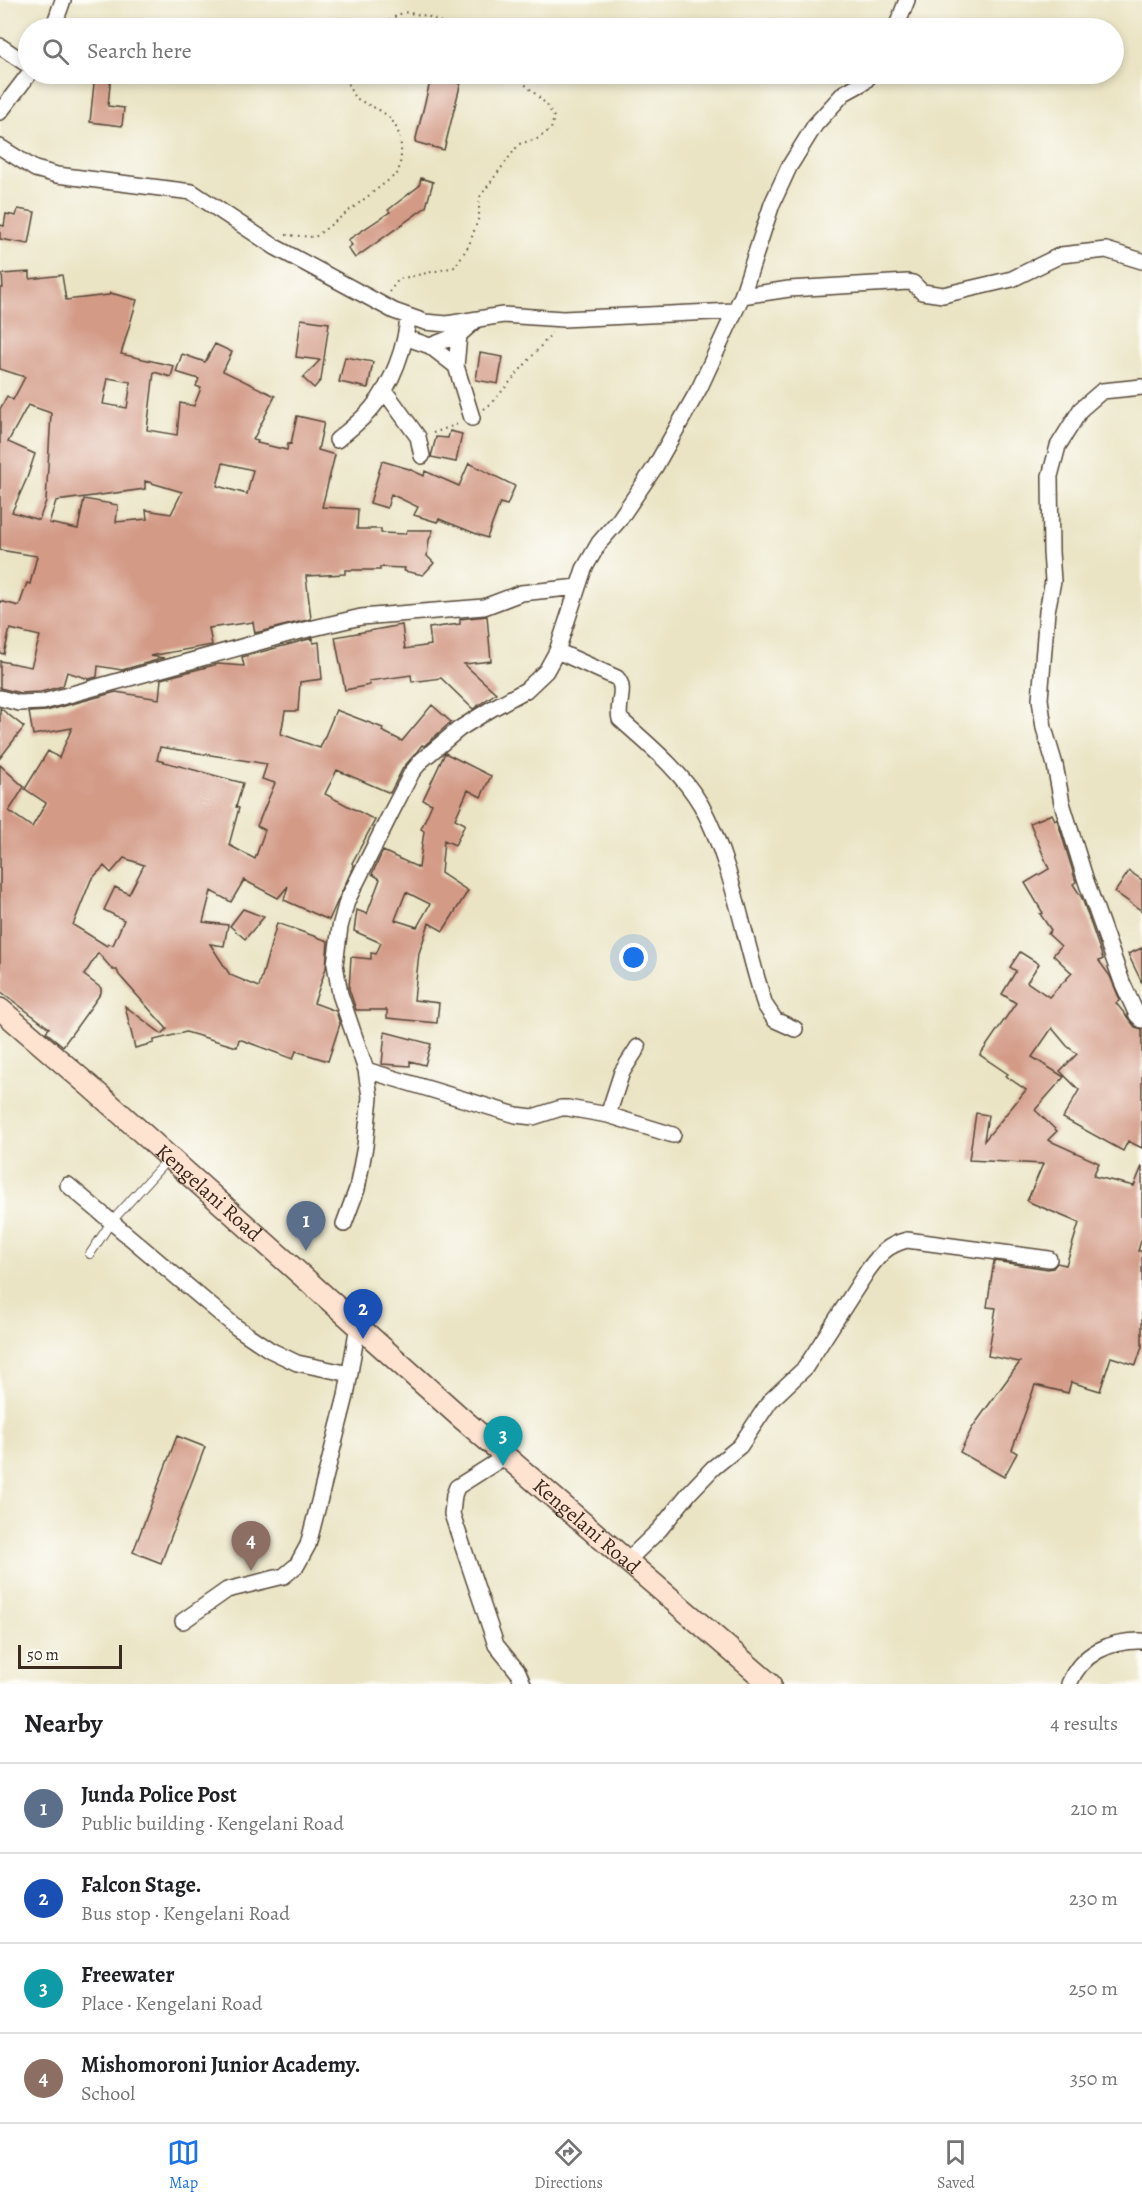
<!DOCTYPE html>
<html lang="en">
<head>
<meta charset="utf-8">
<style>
  :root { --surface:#fff; --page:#f2f2f2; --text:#202124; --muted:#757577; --line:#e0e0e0; --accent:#1a73e8 }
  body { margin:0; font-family:Alegreya,serif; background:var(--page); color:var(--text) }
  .scale { position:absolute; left:18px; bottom:15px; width:104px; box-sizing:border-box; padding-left:6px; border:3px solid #3b2a1e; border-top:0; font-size:16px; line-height:21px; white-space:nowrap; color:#3b2a1e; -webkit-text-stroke:4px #fdfcf7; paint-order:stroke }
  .you { position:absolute; left:634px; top:958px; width:21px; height:21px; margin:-15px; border:4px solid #fff; border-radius:50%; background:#1a73e8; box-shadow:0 0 0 9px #1a73e833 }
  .badge { display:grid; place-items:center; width:39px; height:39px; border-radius:50%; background:var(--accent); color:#fff; font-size:20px; font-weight:700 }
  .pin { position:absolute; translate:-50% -50px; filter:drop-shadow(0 2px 3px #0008) }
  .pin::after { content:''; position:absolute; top:32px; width:21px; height:18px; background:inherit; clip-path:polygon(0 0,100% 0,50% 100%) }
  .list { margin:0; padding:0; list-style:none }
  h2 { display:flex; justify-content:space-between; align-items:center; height:78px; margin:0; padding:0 24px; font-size:26px }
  h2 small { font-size:20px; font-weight:400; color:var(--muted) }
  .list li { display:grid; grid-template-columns:39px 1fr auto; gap:18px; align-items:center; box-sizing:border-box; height:90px; padding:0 24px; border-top:2px solid var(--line) }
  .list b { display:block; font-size:22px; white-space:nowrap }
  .list p { margin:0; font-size:20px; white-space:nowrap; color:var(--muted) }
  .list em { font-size:20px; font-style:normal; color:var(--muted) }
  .icon { flex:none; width:33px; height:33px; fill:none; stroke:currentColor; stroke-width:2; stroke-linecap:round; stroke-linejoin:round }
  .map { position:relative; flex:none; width:1142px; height:1684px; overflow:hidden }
  .search { position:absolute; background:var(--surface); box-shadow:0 3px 9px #0003; left:18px; right:18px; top:18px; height:66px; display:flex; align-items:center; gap:15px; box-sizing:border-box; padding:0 21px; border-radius:33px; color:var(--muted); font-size:22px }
  .sheet { height:438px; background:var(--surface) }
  nav { display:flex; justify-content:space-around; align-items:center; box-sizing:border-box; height:84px; border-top:2px solid var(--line); background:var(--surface); font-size:16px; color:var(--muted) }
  nav a { display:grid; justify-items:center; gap:3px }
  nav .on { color:var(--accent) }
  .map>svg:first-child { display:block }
  .building { fill:#d39a86; fill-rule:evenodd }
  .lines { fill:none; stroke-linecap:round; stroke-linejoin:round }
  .service-casing { stroke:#554637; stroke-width:10 }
  .minor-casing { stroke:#554637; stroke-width:18 }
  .secondary-casing { stroke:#554637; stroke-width:24 }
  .path { stroke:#554637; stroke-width:2; stroke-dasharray:1.5 4.5; stroke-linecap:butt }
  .service { stroke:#fff; stroke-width:8 }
  .minor { stroke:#fff; stroke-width:15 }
  .secondary { stroke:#fee3d1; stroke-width:21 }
  .labels { text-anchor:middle; stroke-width:4.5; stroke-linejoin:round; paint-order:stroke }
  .street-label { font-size:21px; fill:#3b2a1e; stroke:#fdfcf7 }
</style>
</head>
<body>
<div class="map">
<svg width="1142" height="1684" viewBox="0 0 1142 1684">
  <rect width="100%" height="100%" fill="#fdfcf7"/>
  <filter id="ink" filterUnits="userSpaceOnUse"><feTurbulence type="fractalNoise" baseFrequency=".0167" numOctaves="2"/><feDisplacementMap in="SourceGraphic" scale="12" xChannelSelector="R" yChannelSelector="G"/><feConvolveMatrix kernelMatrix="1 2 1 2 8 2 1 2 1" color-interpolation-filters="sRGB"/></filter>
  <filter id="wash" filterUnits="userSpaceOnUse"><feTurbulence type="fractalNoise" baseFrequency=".008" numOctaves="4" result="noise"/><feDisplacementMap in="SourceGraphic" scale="24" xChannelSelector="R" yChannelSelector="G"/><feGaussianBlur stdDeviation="1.35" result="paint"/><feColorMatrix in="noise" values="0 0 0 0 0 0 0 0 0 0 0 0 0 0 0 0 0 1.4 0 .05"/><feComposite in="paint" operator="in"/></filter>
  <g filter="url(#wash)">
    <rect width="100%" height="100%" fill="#eae4c4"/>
    <g id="blocks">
      <path class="building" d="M95,74H111L108,106L124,108L122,126L90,122Z
        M432,74H463L444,150L415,142Z
        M421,178L433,182L426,207L355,258L348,248L352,245L348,240L390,212L388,210L419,186Z
        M18,209L35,212L29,244L0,239V225L4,226L6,214L16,216Z
        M30,272V279L62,275L66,300L109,295L110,293L137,300L121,354L174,366L171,377L154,372L147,430L177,435L180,403L194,406L201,388L196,386L199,379L176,372L182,354L205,362L215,344L232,352L223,371L275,396L253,440L258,441L257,443L287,450L288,443L291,444L297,416L324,422L318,450L335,455L322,507L358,509L357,529H381V533L405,534L407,530H433L429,540L427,556L434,563L423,575L404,571L405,568L380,567V570H345V574L306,576L311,619L255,633L253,622L209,628L212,645L150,656L164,658L122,670L98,666L97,677L89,679L67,672L63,686L41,692L20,693L0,688V661L31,667L40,636L10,629L4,654L0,653V601L19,606L27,583L30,584L37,556L0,550V409L7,396L13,400L25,377L0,369V288H3L2,274ZM108,378L131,382L127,408L103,404ZM28,405L51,413L46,501L39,520L12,512L27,478L35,454L8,442ZM223,463L253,470L247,494L217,486ZM145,481L182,492L171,514L146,510L147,519L116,522L118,505L84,499L78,529L49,523L56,501L145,489Z
        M301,319L329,323L321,380L314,388L303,378L320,360L296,357Z
        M480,353L503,357L498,384L476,380Z
        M345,357L373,362L368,388L339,382Z
        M450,431L462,434L456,462L431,457L436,437L448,438Z
        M382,461L409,469L424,476L425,471L459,486L469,463L515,486L507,505L500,503L487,538L439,519L437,522L414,515L418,507L391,494L387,508L370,503Z
        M487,616L491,661L464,664L496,693L473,709L441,678L412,682L411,675L369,681L370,685L345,690L335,637L402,625L405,649L431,645L429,628L460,624V619Z
        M313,638V643L319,642L322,679L300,682L298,711H285L281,734L320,748L336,710L383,728L382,731L402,741L432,705L451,722L424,746L422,745L415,754L403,768L390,793L337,770L325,794L375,820L352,863L354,865L329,920L284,900L288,886L278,898L244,880L231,902L211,891L203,922L228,925L224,946L210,944L230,975L259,987L277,923L328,941L326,968L314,1003L336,1011L340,1024L328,1061L296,1051L293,1059L239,1039L237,1047L186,1032L154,1040V1043L135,1048L125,1006L162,1034L167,1029L119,975L117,970H113L98,953L84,975L101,988V993L63,1046L46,1032L49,1028L0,991V765L24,787L9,811L32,827L46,803L25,789L48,751L59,758L72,728L33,735L29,712L46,711L116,692L159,699L161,679L218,664L244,666L242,657ZM160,747L267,764L262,779L275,783L257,826L265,830L255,859L229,845L239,808L236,807L243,783L157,760ZM124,858L144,865L129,894L115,887L104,910L124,920L113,945L109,944L107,946L73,925L91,880L104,866L111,873Z
        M0,708L24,727L0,758Z
        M445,753L491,776L481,797L468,790L455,819L465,824L455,845L444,840L441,873L468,891L443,931L429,923L419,953L414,1000L439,1003L437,1023L387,1018V1010H356L349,989L351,957L371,959V953L376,954L381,943L354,931L357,910L367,914L380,879L372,874L383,851L419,868L424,831L421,829L432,804L423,800ZM406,892L430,904L417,927L395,920Z
        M1052,814L1055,820L1057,819L1076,882L1073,884L1082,898L1103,959L1099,961L1110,976L1120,1000L1116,1003L1135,1027L1142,1029V1148L1128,1141L1123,1151L1063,1118L1079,1090L1060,1071L1077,1054L1067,1046L1052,1028L1032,1057L1064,1077L1035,1110L1057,1131L1048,1140L1099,1163L1093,1176L1134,1186L1142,1166V1238L1138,1251H1142V1347L1136,1365L1111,1357L1100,1391L1071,1382L1068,1393L1035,1385L1012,1450L1017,1453L1004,1477L960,1452L972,1428L1020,1362L988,1356L996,1308L987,1307L994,1261L1048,1269L1053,1268L1057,1263L1066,1265L1079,1223L1027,1201L1043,1164L969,1160L976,1113L988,1115L984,1141L1026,1090L1006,1076L1008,1074L980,1055L1016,1003L1002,994L1016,971L1010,967L1020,952L1039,964L1027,982L1049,997L1072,973L1053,955L1061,946L1048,934L1051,930L1040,914L1043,913L1025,883L1049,869L1030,823Z
        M1129,871L1142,880V911L1115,892Z
        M243,909L264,917L245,939L230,926Z
        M1142,948V983L1128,954Z
        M385,1032L431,1044L425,1065L410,1061V1066L382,1064Z
        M177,1436L205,1447L161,1563L133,1552Z"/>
    </g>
  </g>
  <g filter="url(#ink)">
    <use href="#blocks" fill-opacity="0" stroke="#554637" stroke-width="1.5"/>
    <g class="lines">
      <g class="service-casing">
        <path id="service" d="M90,1254L112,1221L169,1158"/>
      </g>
      <g class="minor-casing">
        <path id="minor" d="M53,28L63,0
          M896,28L907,0
          M0,46L28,65
          M0,112L29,74
          M0,147L35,169L57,175L192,192L275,247L394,311L425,322L447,324L503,315L563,319L734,311
          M742,296L789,289L908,282L913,283L922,292L943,295L1012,279L1061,255L1106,250L1142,261
          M407,338L430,346L456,366L472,418
          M430,346L459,335L476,320
          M456,366L459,335
          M1142,387L1102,391L1081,409L1058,446L1050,476L1051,552L1053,581L1047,611L1040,699L1044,728L1055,765L1062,803L1086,881L1122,982L1137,1015L1142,1020
          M384,390L418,437L422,456
          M337,440C349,430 362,420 372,408C392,385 406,346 408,317
          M557,651L617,678C627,689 616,705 620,719C649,745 681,771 701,805C733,863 744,942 765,1005L775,1020L795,1029
          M0,698L19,703L43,702L288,634L361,617L484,607L521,593L578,587
          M366,1070L516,1115L533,1117L561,1108H568L608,1115L673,1135
          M608,1115L622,1072L638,1047
          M68,1185L236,1327L270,1350L297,1363L350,1374
          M344,1224L357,1189L365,1146L370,1097L366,1070L340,994L335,964L340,927L347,901L392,811L412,772L422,760L459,729L491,709L526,690L546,671L557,651L584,569L599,543L619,520L655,467L700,387L742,296L772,204L789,167L815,125L844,93L864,82L871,74
          M506,1456L457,1487L454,1495L452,1514L496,1645L518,1672L523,1684
          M628,1560L660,1529L690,1492L713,1468L740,1446L770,1401L805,1368L868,1270C880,1254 887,1245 907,1240L1049,1259
          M183,1621L227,1590L284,1576L297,1565L308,1545L346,1396L358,1325
          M1069,1684C1081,1653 1111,1640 1142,1641"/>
      </g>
      <g class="secondary-casing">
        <g id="secondary">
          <path id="s1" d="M0,1009L93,1089L459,1416L770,1684"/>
        </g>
      </g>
      <path class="path" d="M373,28L404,12L427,16L455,28
        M286,235L315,237L398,173C404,150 403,123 379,110C372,106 360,102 354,96C349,90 348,81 347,74
        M389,292L399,279L455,267L469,245L479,217V198L519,144L537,139L551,129L554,117L546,104L514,74
        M484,409L492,403L552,333
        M433,433L458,424"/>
      <use href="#service" class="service"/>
      <use href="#minor" class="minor"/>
      <use href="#secondary" class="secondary"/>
    </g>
  </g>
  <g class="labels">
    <g class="street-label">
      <text dy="7" stroke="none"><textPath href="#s1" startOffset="278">Kengelani Road</textPath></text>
      <text dy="7" stroke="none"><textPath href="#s1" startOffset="782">Kengelani Road</textPath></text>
    </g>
  </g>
</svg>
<div class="scale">50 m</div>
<div class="you"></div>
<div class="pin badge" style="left:306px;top:1251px;background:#5c6f8a">1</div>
<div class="pin badge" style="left:363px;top:1339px;background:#1a4fb4">2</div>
<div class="pin badge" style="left:503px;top:1466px;background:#0f9aa8">3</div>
<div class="pin badge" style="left:251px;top:1571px;background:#8d6e63">4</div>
<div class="search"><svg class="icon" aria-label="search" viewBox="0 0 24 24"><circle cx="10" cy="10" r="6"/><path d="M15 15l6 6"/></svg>Search here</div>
</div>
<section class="sheet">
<h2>Nearby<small>4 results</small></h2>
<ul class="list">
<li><span class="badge" style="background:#5c6f8a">1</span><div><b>Junda Police Post</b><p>Public building · Kengelani Road</p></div><em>210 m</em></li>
<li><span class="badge" style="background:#1a4fb4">2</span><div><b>Falcon Stage.</b><p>Bus stop · Kengelani Road</p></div><em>230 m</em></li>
<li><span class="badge" style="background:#0f9aa8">3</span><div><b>Freewater</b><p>Place · Kengelani Road</p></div><em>250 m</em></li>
<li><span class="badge" style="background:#8d6e63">4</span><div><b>Mishomoroni Junior Academy.</b><p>School</p></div><em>350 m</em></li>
</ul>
</section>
<nav>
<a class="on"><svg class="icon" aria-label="map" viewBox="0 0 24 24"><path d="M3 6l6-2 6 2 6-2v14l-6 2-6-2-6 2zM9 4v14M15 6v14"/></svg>Map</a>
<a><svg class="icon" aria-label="directions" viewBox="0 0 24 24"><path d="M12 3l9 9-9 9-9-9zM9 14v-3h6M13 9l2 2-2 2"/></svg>Directions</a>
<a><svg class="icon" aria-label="saved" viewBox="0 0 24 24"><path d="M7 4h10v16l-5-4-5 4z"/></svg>Saved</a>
</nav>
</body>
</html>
